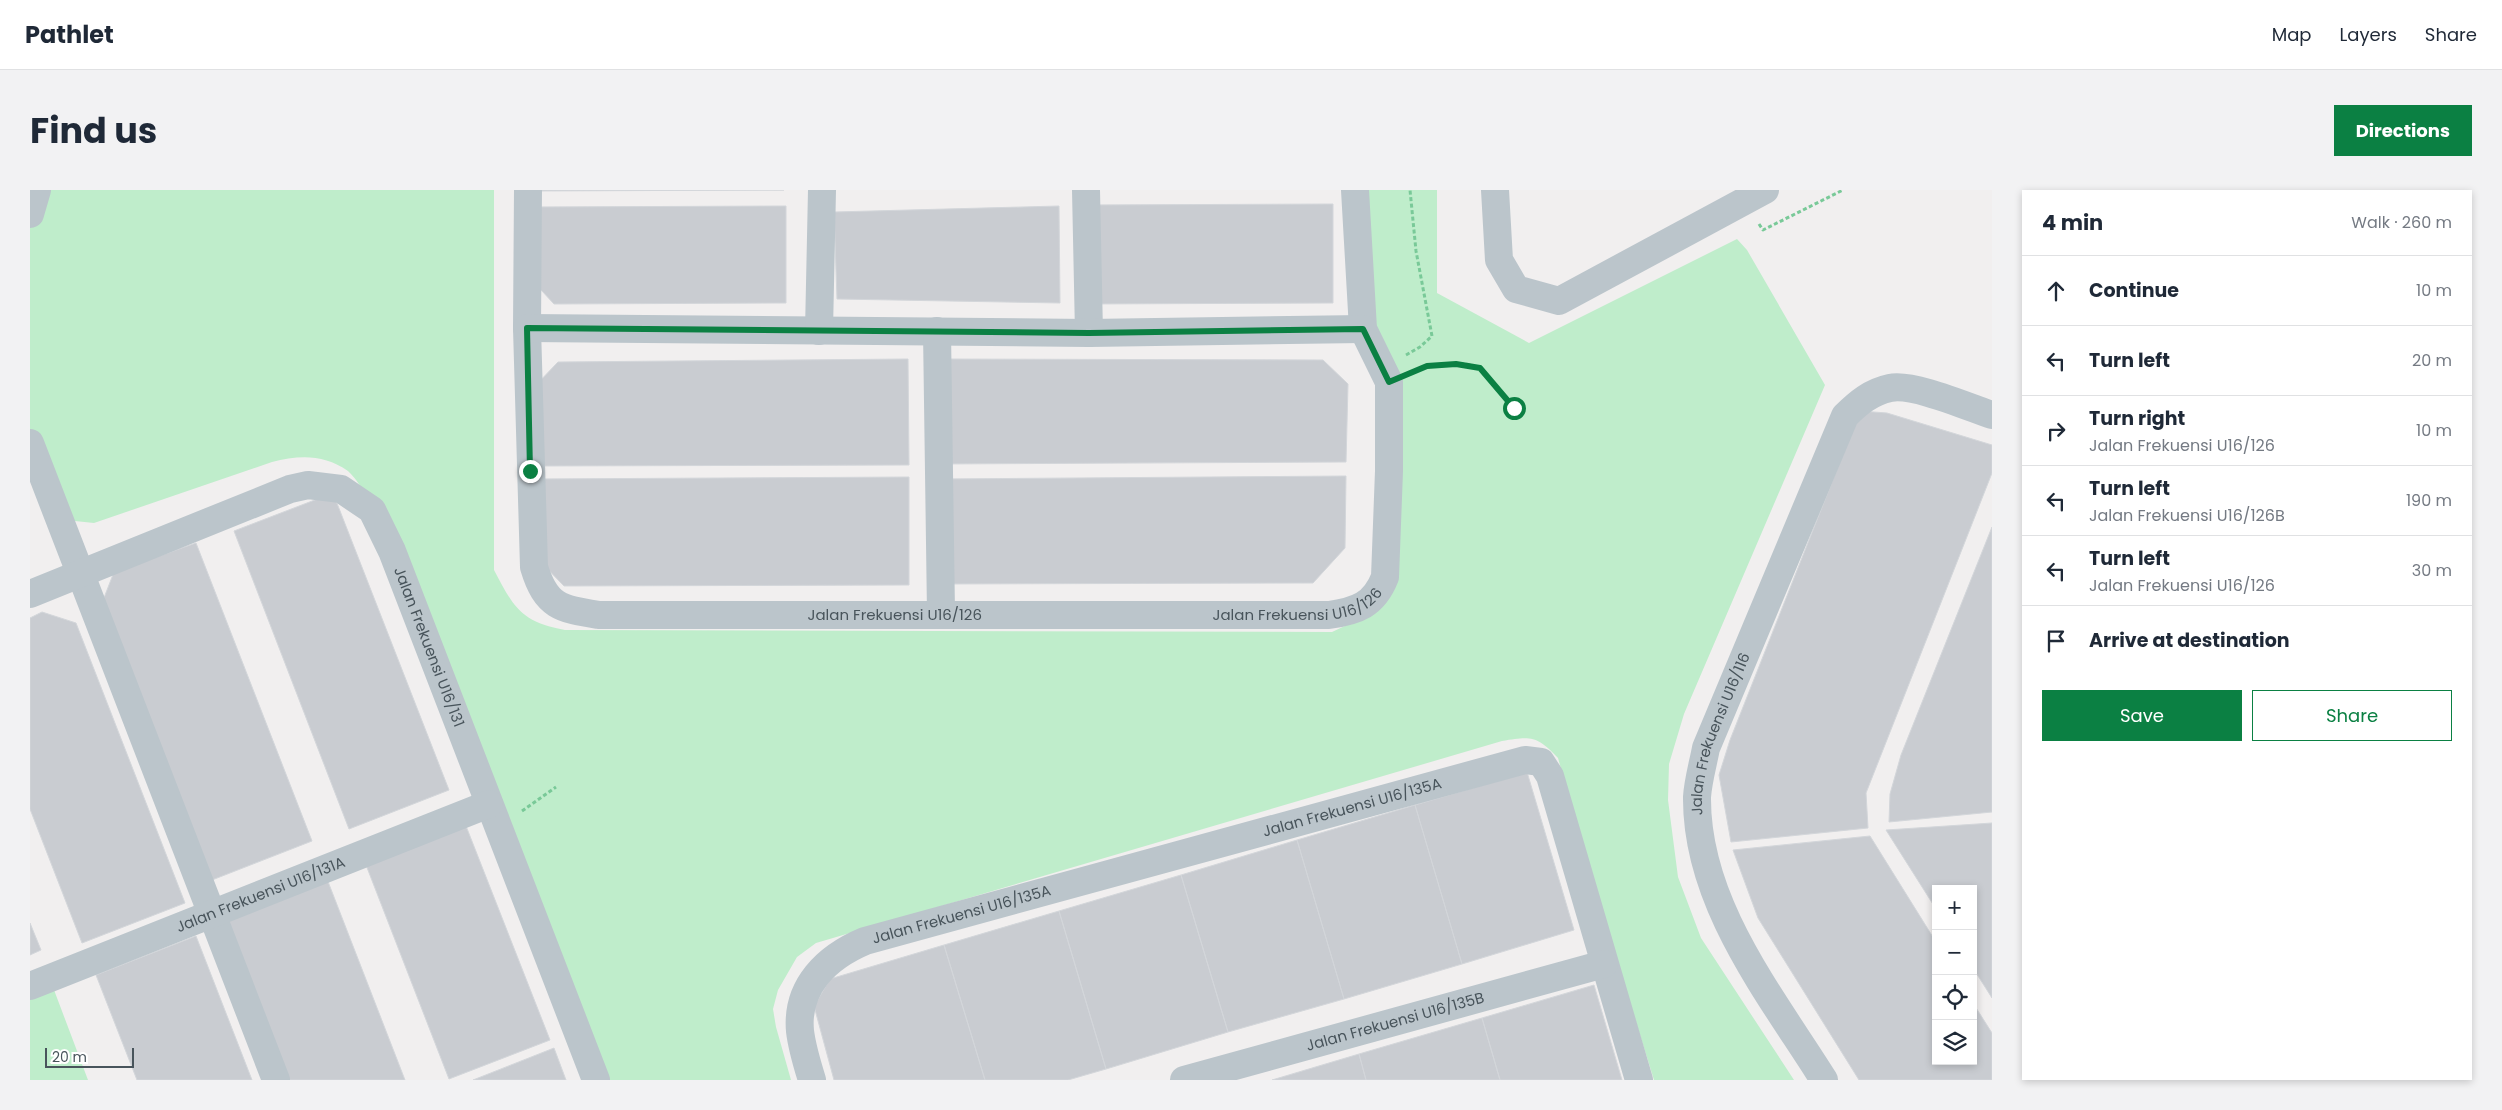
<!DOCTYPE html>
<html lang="en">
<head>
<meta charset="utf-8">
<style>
  :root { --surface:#fff; --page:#f2f2f3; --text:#1f2937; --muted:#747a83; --line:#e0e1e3; --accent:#0b8043 }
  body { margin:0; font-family:Poppins,sans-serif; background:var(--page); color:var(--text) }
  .controls { position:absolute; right:15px; bottom:15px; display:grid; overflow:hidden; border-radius:0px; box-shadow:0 2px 8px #0003 }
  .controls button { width:45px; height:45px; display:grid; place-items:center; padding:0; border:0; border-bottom:1px solid var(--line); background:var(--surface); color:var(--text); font:25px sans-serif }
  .scale { position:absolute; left:15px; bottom:12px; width:89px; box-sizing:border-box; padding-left:5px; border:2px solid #48545b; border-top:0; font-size:14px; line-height:18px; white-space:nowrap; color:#48545b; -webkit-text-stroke:4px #fff; paint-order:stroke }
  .stop { position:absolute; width:15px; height:15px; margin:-11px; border:4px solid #0b8043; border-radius:50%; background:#fff }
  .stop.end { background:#0b8043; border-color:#fff; box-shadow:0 1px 5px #0008 }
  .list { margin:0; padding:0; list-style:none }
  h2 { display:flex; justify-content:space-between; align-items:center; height:65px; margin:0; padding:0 20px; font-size:21px }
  h2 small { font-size:16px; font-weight:400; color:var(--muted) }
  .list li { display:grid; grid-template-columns:32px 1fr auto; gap:15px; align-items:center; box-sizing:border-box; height:70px; padding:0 20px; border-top:1px solid var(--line) }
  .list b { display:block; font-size:19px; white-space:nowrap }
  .list p { margin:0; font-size:16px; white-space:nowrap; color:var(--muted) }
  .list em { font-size:16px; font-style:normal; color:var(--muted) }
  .actions { display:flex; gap:10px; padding:15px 20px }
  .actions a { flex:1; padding:11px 0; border:1px solid var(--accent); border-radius:0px; text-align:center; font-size:18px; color:var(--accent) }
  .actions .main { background:var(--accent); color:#fff }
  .icon { flex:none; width:28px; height:28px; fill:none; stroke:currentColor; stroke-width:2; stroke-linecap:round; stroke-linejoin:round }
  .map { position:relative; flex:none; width:1962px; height:890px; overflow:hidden; border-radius:0px }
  header { display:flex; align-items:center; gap:30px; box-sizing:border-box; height:70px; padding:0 25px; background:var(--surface); border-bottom:1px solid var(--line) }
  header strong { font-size:24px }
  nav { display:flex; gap:28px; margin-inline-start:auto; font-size:18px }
  .intro { display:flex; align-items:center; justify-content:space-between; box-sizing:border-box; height:120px; padding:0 30px }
  h1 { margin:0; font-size:35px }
  .button { padding:12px 22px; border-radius:0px; background:var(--accent); color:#fff; font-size:18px; font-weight:700 }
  main { display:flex; gap:30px; padding:0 30px }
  aside { flex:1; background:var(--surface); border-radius:0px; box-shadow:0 2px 8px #0003 }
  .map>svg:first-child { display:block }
  .green { fill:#bfedcb }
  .building { fill:#c9ccd1; stroke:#d3d6da }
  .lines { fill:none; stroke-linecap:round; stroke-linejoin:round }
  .path { stroke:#79c998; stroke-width:3; stroke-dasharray:4 2.5; stroke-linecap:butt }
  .minor { stroke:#bbc5cb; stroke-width:28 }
  .route { stroke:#0b8043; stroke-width:6 }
  .labels { text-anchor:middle; stroke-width:4; stroke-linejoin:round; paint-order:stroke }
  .street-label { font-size:15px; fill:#48545b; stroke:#fff }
</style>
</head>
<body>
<header>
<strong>Pathlet</strong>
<nav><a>Map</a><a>Layers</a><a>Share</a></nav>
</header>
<div class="intro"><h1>Find us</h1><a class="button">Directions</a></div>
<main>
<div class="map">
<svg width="1962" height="890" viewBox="0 0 1962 890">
  <rect width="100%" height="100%" fill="#f1efef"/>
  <path class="green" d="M10,0H464V380C484,418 491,432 535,440L1302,442L1332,428L1353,406L1372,206L1331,139L1325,0H1407V103L1499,153L1707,49L1717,60L1795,195L1654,524L1639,574L1638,610L1648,687L1671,748L1764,890H1624L1566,703L1528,568C1507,546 1502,546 1472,551L786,753L767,767L748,800L743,819L746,837L761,890H565L340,309C333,301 326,288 318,281C294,264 269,265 242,272L64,333L45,331L25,322L0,264V23Z
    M18,784L58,890H0V792Z"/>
  <path class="building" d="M500,0H754L500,1Z
    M1303,14V113L1055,114L1054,15Z
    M756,16V113L524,114L499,87L500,17Z
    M1029,16L1030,113L807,109L804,22Z
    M878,169L879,275L506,276V195L528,172Z
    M909,169L1293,170L1318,194L1316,272L909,274Z
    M1830,221L1857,223L1962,255V283L1836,603L1838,638L1701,652L1689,585L1700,550Z
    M1316,286L1315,358L1283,393L909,394V289Z
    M879,287V395L534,396L503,364L504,289Z
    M303,303L419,600L319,639L204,341Z
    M1962,337V622L1859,632L1860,604L1871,565Z
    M166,353L282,651L182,690L72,413L84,382Z
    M12,422L46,433L155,713L52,753L0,619V428Z
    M1497,582L1544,740L1432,774L1385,615Z
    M1385,615L1432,774L1314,809L1267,650Z
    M1962,633V808L1943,778V699H1906V719L1856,640Z
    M436,636L520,850L419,889L336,675Z
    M1840,646L1906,752V871H1943V813L1962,843V890H1829L1728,728L1703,660Z
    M1267,650L1314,809L1198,842L1151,685Z
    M1151,685L1198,842L1076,879L1029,721Z
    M297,689L375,890H256L194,729Z
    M1029,721L1076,879L1038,890H955L914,755Z
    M0,733L11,760L0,765Z
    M166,746L222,890H107L66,785Z
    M914,755L955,890H804L784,816L800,789Z
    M1564,795L1592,890H1470L1452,828Z
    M1452,828L1470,890H1336L1329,864Z
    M524,858L536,890H443Z
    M1329,864L1336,890H1242Z"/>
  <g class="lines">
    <path class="path" d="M1729,34L1733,40L1813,0
      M1376,165L1390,157L1402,146L1386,61L1380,0
      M1385,181C1400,175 1436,169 1450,179C1461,186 1474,207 1484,217
      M492,621L526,597"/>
    <g class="minor">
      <path id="s1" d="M498,0L497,138L504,377C516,417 531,419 569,425H1299C1327,421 1344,415 1355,387L1359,281V192L1333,139L1325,0"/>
      <path d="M1056,0L1059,143"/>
      <path d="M1465,0L1469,70L1486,99L1529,111L1735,0"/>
      <path d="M0,24L7,0"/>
      <path d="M497,138L1059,143L1333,139"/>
      <path d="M789,141L792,0"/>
      <path d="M907,141L911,423"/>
      <path d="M0,253L246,890"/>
      <path id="s2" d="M0,404L260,299L278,295L311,299L342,320L362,361L566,890"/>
      <path id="s3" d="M0,796L459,614"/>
      <path id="s4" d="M782,890C777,874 772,858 770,841C766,796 797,767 835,751L1495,570L1511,572L1520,586L1609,890"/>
      <path id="s5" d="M1154,890L1574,774"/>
      <path id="s6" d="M1794,890C1740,804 1666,713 1667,607C1668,591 1673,574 1676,558L1815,226C1828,213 1841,202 1860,198C1883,193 1938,217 1962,225"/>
    </g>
  </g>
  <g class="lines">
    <path class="route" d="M500,281L497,138L1059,143L1333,139L1359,192L1397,176L1426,174L1450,178L1484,218"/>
  </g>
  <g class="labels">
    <g class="street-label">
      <text dy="5" stroke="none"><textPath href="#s1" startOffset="1166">Jalan Frekuensi U16/126</textPath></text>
      <text dy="5" stroke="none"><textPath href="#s1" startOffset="761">Jalan Frekuensi U16/126</textPath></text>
      <text dy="5" stroke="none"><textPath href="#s2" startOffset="518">Jalan Frekuensi U16/131</textPath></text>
      <text dy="5" stroke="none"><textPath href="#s6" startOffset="382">Jalan Frekuensi U16/116</textPath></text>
      <text dy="5" stroke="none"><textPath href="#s4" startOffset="675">Jalan Frekuensi U16/135A</textPath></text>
      <text dy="5" stroke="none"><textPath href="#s3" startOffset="248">Jalan Frekuensi U16/131A</textPath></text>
      <text dy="5" stroke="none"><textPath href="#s4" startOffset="270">Jalan Frekuensi U16/135A</textPath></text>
      <text dy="5" stroke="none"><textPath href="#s5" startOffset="219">Jalan Frekuensi U16/135B</textPath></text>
    </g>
  </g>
</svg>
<div class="controls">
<button>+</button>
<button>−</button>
<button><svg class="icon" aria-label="locate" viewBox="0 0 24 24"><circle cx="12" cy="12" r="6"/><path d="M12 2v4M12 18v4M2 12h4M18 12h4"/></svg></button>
<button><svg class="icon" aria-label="layers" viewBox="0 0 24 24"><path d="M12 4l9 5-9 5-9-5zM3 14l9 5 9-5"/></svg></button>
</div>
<div class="scale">20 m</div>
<div class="stop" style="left:1484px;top:218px"></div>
<div class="stop end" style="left:500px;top:281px"></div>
</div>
<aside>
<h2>4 min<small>Walk · 260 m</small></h2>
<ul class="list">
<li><svg class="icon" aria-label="ahead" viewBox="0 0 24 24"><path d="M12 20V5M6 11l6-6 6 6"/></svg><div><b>Continue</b></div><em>10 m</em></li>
<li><svg class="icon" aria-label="left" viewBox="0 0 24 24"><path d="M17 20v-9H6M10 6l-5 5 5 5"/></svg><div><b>Turn left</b></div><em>20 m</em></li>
<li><svg class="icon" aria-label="right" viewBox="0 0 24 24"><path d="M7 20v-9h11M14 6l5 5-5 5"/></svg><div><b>Turn right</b><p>Jalan Frekuensi U16/126</p></div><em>10 m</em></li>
<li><svg class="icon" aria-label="left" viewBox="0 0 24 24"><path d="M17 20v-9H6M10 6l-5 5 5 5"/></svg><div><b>Turn left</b><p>Jalan Frekuensi U16/126B</p></div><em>190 m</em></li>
<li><svg class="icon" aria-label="left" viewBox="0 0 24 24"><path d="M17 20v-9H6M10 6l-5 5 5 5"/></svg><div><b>Turn left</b><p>Jalan Frekuensi U16/126</p></div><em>30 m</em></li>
<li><svg class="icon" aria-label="arrive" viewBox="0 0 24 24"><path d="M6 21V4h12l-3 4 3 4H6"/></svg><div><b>Arrive at destination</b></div></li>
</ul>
<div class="actions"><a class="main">Save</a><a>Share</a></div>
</aside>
</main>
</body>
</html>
